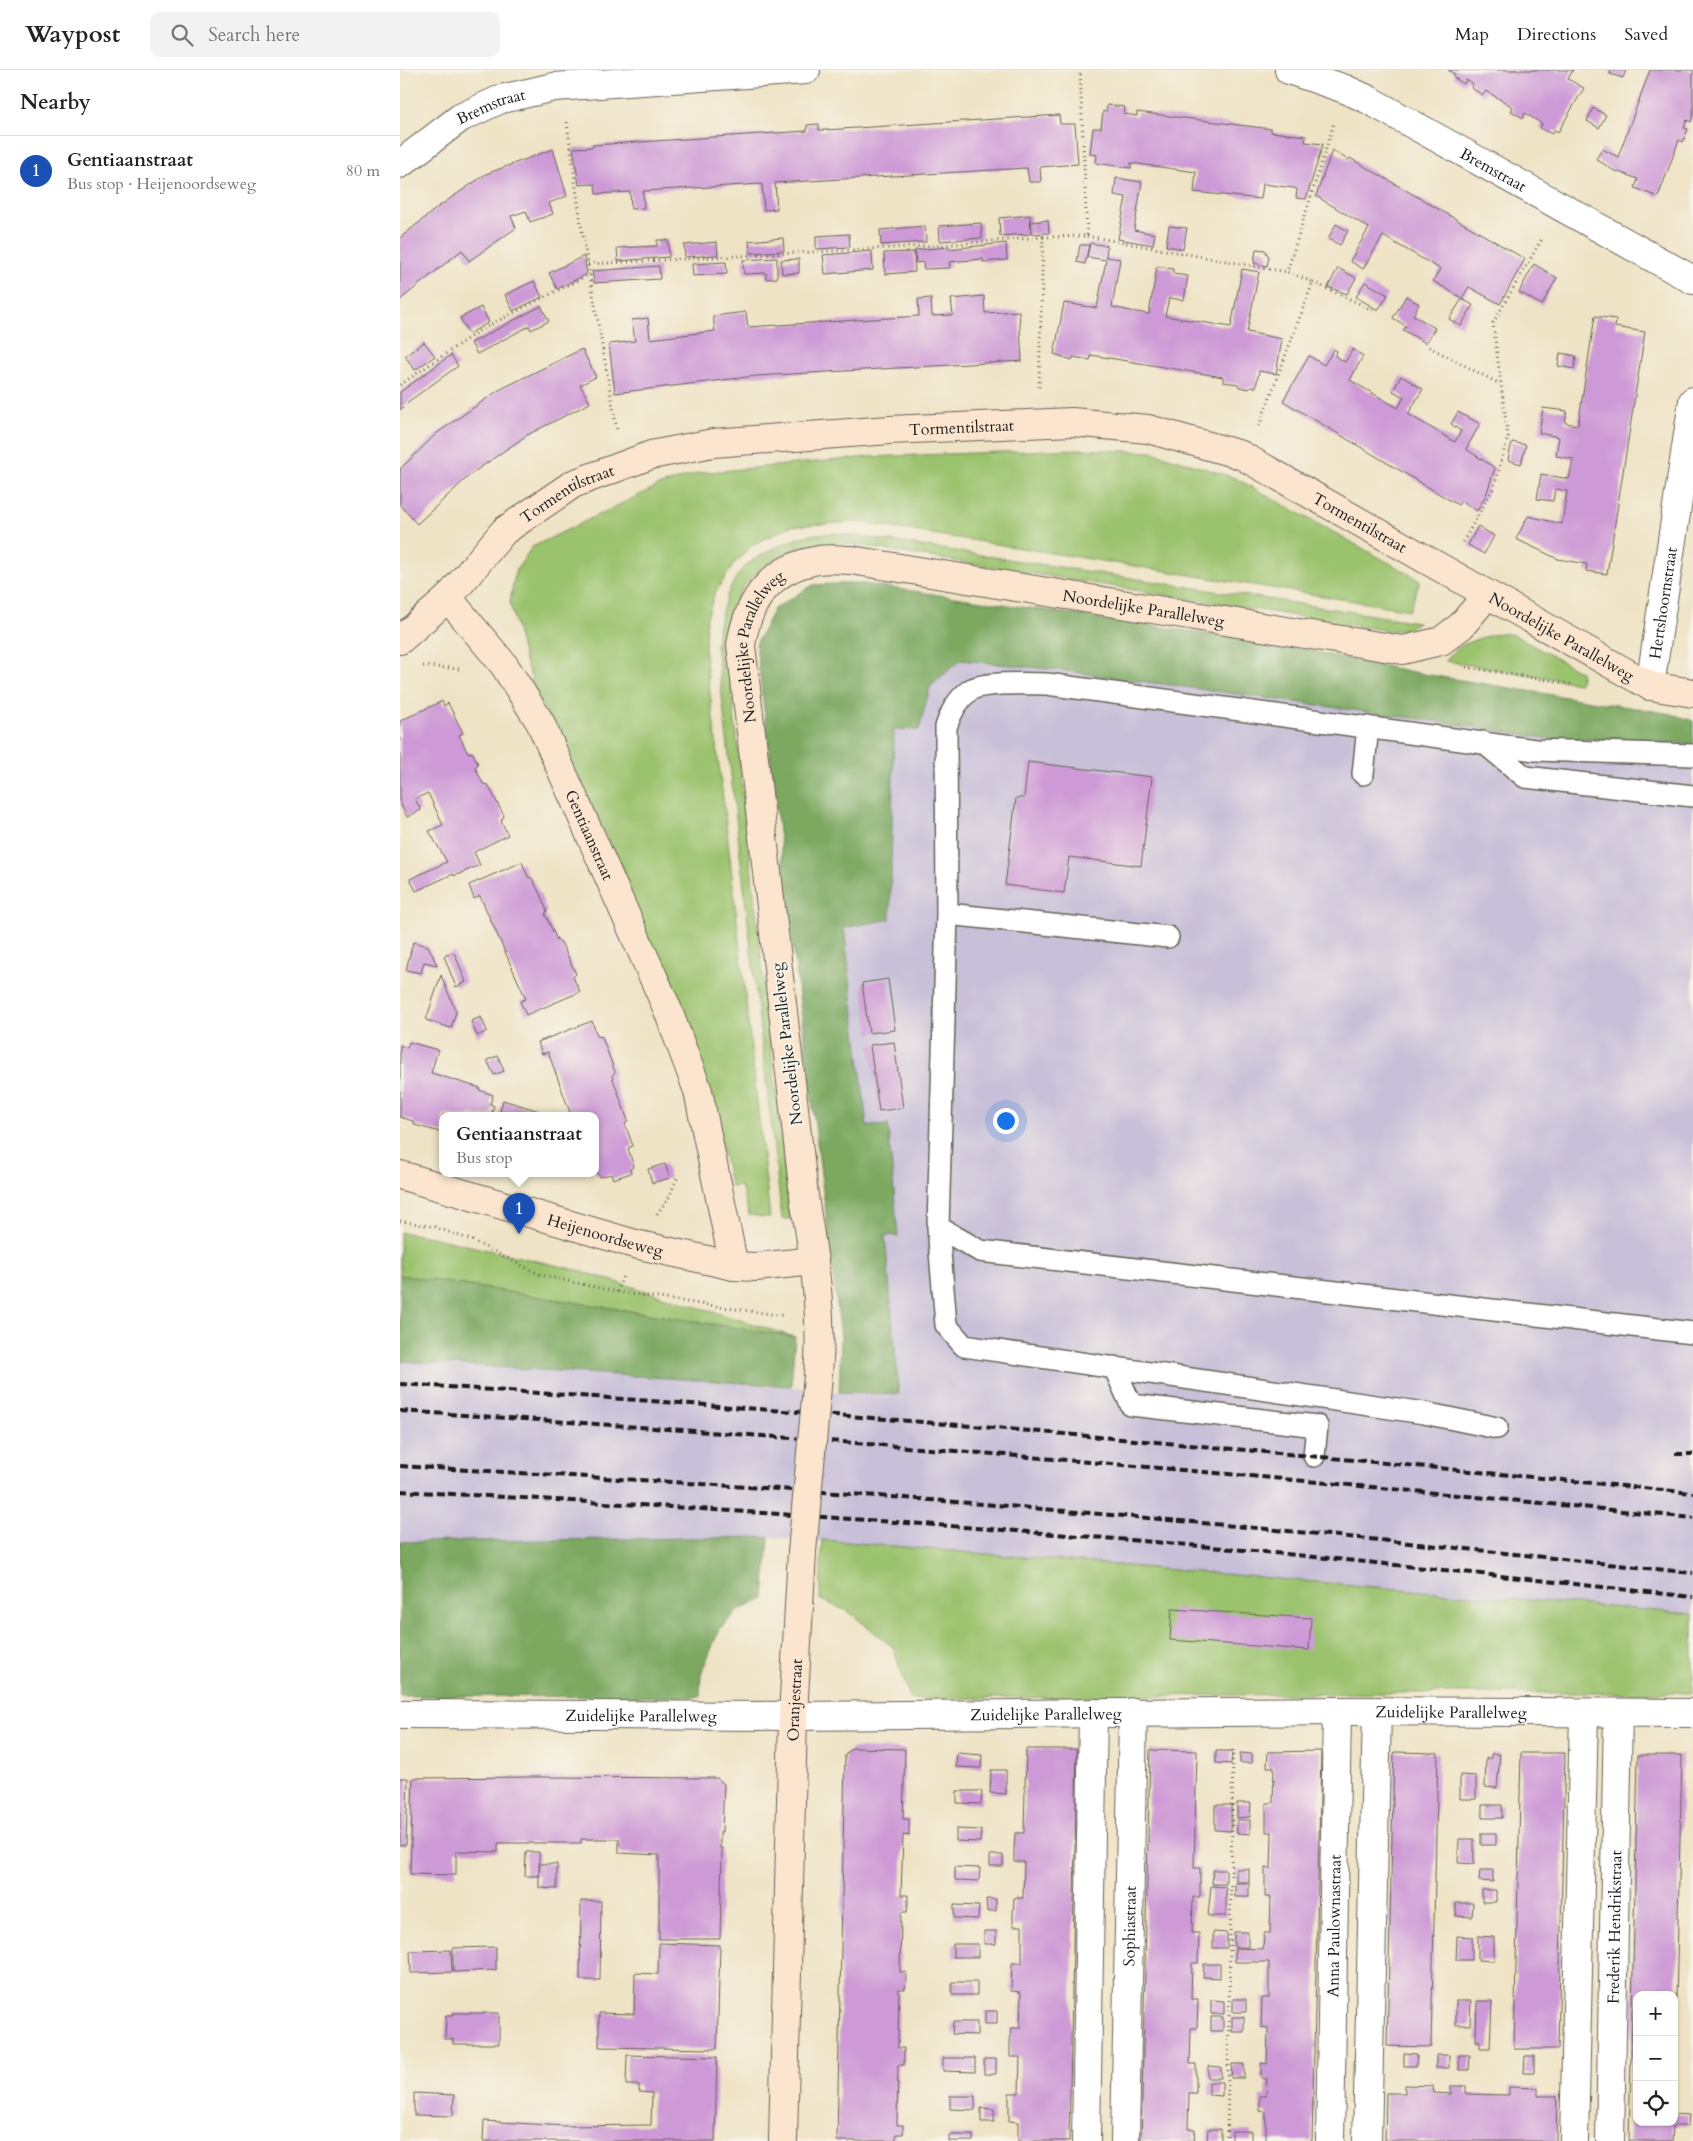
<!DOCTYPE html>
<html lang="en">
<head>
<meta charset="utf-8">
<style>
  :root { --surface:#fff; --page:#f2f2f2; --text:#222; --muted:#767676; --line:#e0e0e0; --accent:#b5179e }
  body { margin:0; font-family:Cardo,serif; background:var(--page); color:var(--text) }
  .controls { position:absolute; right:15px; bottom:15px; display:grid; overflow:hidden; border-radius:10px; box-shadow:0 1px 4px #0004 }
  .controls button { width:45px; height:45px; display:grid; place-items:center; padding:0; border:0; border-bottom:1px solid var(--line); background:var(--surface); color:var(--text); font:25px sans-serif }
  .you { position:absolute; left:605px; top:1050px; width:18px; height:18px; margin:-12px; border:4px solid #fff; border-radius:50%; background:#1a73e8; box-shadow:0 0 0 8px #1a73e833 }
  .badge { display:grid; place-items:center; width:32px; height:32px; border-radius:50%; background:var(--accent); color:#fff; font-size:16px; font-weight:700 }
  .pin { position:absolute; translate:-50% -41px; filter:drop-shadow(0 1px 2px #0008) }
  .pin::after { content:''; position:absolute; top:26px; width:18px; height:15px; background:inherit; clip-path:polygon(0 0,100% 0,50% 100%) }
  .popup { position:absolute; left:39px; top:1042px; width:160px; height:65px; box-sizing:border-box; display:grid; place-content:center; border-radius:10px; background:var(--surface); filter:drop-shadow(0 1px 4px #0005); font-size:16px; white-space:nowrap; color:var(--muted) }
  .popup b { font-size:19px; color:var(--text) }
  .popup::after { content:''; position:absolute; left:50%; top:100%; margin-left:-10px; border:10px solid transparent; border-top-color:var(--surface) }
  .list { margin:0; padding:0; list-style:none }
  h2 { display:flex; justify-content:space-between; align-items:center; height:65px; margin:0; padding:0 20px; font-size:21px }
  h2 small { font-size:16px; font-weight:400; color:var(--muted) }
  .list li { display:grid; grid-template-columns:32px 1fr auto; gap:15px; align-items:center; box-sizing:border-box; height:70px; padding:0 20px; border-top:1px solid var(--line) }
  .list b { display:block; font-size:19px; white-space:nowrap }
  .list p { margin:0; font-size:16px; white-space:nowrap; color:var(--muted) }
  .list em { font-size:16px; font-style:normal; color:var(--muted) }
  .icon { flex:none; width:28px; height:28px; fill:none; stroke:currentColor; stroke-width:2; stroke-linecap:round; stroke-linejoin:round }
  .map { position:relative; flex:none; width:1293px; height:2071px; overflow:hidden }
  header { display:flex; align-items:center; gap:30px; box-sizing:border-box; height:70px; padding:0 25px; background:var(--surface); border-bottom:1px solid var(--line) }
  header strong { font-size:24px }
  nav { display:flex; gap:28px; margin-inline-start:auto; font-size:18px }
  .search { width:350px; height:45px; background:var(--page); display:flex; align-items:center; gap:12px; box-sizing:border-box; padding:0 18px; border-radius:10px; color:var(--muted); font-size:19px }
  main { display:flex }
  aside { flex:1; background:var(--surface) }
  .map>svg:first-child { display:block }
  .industrial { fill:#c8bfd8 }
  .green { fill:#9bc26d; stroke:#5c6f44 }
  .forest { fill:#7ca860; stroke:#4c623e }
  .building { fill:#cd99d6 }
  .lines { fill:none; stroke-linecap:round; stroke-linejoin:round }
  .lane-casing { stroke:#666257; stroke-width:24 }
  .street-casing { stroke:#666257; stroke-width:30 }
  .secondary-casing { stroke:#666257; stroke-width:30 }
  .path { stroke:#666257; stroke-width:3; stroke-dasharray:1 4; stroke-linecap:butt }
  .lane { stroke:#fff; stroke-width:21 }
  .street { stroke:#fff; stroke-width:28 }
  .secondary { stroke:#fce5cf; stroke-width:28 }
  .rail { stroke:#1c1c1c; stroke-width:4; stroke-dasharray:8 4; stroke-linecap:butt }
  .secondary-bridge-casing { stroke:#666257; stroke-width:30; stroke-linecap:butt }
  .secondary-bridge { stroke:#fce5cf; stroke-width:28 }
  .labels { text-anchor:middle; stroke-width:4; stroke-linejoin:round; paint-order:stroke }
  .street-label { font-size:16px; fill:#1c1c1c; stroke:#f7f3e8 }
</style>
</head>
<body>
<header>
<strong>Waypost</strong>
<div class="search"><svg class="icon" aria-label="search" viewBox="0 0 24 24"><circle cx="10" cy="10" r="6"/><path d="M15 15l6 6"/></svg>Search here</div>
<nav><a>Map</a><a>Directions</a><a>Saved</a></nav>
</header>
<main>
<aside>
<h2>Nearby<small></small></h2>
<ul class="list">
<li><span class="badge" style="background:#1a4fb4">1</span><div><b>Gentiaanstraat</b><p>Bus stop · Heijenoordseweg</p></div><em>80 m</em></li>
</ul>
</aside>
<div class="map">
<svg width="1293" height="2071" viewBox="0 0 1293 2071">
  <rect width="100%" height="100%" fill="#f7f3e8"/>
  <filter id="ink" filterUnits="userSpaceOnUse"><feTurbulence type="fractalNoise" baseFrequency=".02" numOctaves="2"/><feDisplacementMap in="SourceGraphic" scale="10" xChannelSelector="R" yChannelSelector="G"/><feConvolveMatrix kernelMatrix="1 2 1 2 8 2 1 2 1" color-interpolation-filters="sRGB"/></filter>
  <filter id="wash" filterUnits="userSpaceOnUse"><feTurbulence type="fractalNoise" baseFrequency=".0096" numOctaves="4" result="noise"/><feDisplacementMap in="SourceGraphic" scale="20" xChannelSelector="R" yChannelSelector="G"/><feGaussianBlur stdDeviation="1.12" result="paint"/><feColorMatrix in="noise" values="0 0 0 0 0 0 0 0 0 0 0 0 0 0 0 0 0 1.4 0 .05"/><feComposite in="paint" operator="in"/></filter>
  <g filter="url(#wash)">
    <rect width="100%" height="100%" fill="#efe3c5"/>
    <path class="industrial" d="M560,590L667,601L1089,659L1293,674V1544L369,1467L0,1472V1291L386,1316L439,1322L499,1324L485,1164L498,1165L487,1055L467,1057L444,857L490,849L494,659L519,660L530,617Z"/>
    <path class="green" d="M677,379L753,382L835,408L1020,510L1010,540L457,452L391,456L354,474L334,494L315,523L306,551L305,583L326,752L370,1148L349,1145L341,1116L331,1117L309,1021L210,773L136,622L124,588L110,532L115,502L132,477L260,415L299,403L469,387Z
      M437,463L1018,552L1007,559L989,561L449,474C412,472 392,475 363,498C351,507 342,517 336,530C329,545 328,563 327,579L390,1149H382L316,574C319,549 327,511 348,494C356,487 366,483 375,478C386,472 398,467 411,465C419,463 429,464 437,463Z
      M1101,563L1114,565L1181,602V609L1178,613L1046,591C1056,573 1082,567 1101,563Z
      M0,1162L31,1167L181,1201L395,1267L0,1205Z
      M422,1470L1293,1544V1623H992L510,1629L493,1577L449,1542L420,1529Z"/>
    <path class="forest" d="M457,513L871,573L1023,604L1272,644L1293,651V674L1222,669H1150L1063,655L667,601L560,590L530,617L519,660L494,659L490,849L444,858L467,1056L488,1055L498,1166L485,1165L499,1324L439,1322L441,1267L356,574L374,539L413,515Z
      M0,1205L395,1267L391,1316L0,1291Z
      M369,1467L364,1529L339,1540L320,1558L301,1604L300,1627L0,1626V1472Z"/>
    <g id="blocks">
      <path class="building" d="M1048,0H1173L1168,9L1184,18L1158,62L1154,60L1152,64L1140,58L1142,54L1125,43L1123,48L1111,41L1113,37L1086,21L1083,25L1071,18L1073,14L1066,10L1064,14L1053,7L1055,4Z
        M1211,0H1226L1223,8L1210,4Z
        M1250,0H1293V45L1291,52L1287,50L1284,58L1288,59L1283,72L1279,70L1258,127L1235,118L1238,109L1213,100L1196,89L1202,79L1218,87Z
        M707,35L725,37L724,44L737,46V42L871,59V62L906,66L905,72L923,74L906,129L896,128L897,119L894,118L863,114L861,129L794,122L796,102L731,93V98L696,93L697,85L690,84L693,58H701L703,41L706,42Z
        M1193,38L1206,45L1199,58L1187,51Z
        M659,45L660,54H675L678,94L640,97L641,112H629L627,98L375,113L377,139L364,140L362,114L243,121L244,138L231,139L230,122L196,124L195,114L179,115L173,78L193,77V75L407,61V55L419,54V60H425Z
        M153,79L167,126L149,133L153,144L130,152L126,141L111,146L116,158L69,191L62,180L0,230V168L38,137L86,104Z
        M932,80L948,90L950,88L1125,189L1100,234L1069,217L1062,228L1033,211L1040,199L983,166L963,199L950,191L969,158L916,126Z
        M716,108L742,112L734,160L755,164L753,175L718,169L726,127L714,125Z
        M630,145L631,164L600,166L599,148Z
        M648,150L649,163L632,164L631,152Z
        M581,153L582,168L540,171L539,156Z
        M936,154L948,161L940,175L928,169Z
        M525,156L526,172L481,175L480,160Z
        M769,156L787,158L783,179L766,176Z
        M449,164L450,177L416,179V166Z
        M383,168L384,181L350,183L349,171Z
        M257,170H268L269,187L218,191L217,178L257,176Z
        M317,172L318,185L285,187L284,175Z
        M606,173L607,190L583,192V189L549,192L550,198L524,199L523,192L516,193L515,180L549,177V179Z
        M690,173L707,176L706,187L720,189L712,237L731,241L749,244L757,196L773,199V204L788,206L784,230L769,228L765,246L831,257L842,199L859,202L847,262L882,269L876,304L859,301L856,317H851L849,319L839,317L838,314L823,312V307L691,285L690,290L673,287L672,290L654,284L664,233L697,238L706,190L687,187Z
        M680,175H689L685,194L677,192Z
        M856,179L865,180L869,187L867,196L854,193Z
        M472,181L473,200L425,204L423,185Z
        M514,182L515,202L485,204L484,183Z
        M184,186L187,204L157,219L149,203Z
        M377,188V208L366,209V203L344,204L343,190Z
        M399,189V203L382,204L381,190Z
        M326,192L327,204L293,206L292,194Z
        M1134,194L1157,208L1142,235L1119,222Z
        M259,196L260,209L194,213L192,201Z
        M938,198L956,208L947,224L928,217Z
        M134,211L142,227L113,241L105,225Z
        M965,212L988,225L978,240L956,227Z
        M584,226L585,243L619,241L622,291L356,306L215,323L209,274L235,271L232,250L248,248L250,269L315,261L313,246L346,242L348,257L519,246L518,229L531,228L532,246L553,245L551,229Z
        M1006,226L1019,234L1013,245L1035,258L1026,273L1003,260L1006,256L993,248Z
        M1062,229L1073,235L1061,256L1049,249Z
        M141,236L149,251L131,260L129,256L77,284L71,273Z
        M81,237L89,252L69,264L60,248Z
        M1195,246L1216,249L1215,257L1245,262L1207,504L1186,501L1187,494L1158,489L1116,469L1128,446L1162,454L1167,421L1155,419L1153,431L1137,429L1141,404L1169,409L1173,389L1156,386L1159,367L1139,363L1143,338L1167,341L1165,353L1178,355Z
        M24,272L35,286L15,300L5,286Z
        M182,279L196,307L180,315L190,333L127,365L71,404L17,454L0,435V399L37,363L99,320Z
        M934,279L937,281L935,286L945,292L953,279L963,286L950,310L998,338L1004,327L993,321L1001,306L1023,319L1008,344L1055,372L1061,361L1051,354L1058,342L1080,354L1066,379L1095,398L1086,425L1077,441L1061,431L1058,435L883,331L909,286L924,295Z
        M1160,283L1176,286L1174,299L1158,296Z
        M51,285L58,296L9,331L0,340V322Z
        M1112,372L1126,375L1121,394L1108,390Z
        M1078,456L1094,466L1084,484L1068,475Z
        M42,631L44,636L48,633L63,663L59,665L62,671L67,682L73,683L78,694L75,697L83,714L88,715L104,746L101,751L108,765L74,782L80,795L54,806L53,804L16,821L10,809L47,792L29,761L43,755L28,723L15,729L21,740L7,747L0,733V651Z
        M628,692L752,707L741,796L669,787L664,823L605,815L616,728H624Z
        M122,792L128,807L132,808L140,824L147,841L145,844L157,870L161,872L176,904L173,907L180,922L126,945L120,931L126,929L80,826L74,829L69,815Z
        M13,872L28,876L37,895L24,892L21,903L6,900Z
        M54,882L66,912L56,917L44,886Z
        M41,905L56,942L51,958L26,950Z
        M488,909L495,960L469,963L462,913Z
        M81,947L87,961L77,966L71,951Z
        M192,951L197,966L202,967L215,1002L212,1006L228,1051L225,1054L233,1076L228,1078L234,1097L230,1099L231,1103L213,1109L211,1104L200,1107L195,1101V1045H171L148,982L142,984L138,972Z
        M9,972L38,980L31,1003L80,1018L79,1020L93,1025L90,1034L94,1036L91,1045H43V1063L15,1055L13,1051L0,1047V975L7,978Z
        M494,972L503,1038L479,1041L470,975Z
        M98,986L104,1001L94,1005L87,990Z
        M103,1030L139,1041L138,1045H99Z
        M265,1094L270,1108L252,1113L248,1099Z
        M772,1539L911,1548L909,1580L770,1570Z
        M452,1678L505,1679L503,1749H509V1766L503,1765L501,1825H508V1834L507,1842H501L500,1902H506V1910L505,1919H499L498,1978H504V1995H498L497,2055H503V2064H496V2071H437L445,1685Z
        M626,1679H677L669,2071H618V2052L609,2051V2023H619L620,1987H610V1973L611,1958H620L621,1922L611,1921L612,1893H622V1856H613V1844L614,1828H623L624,1792H614V1779L615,1763H624Z
        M750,1680L797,1681L794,1798H800V1827H793L792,1863H799L798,1893H792L791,1929H798L797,1958H791L790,1994H796V2023H789L788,2059H795L794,2071H741Z
        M816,1681H832L831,1694L816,1693Z
        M921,1681L912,2071H866V2042L860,2041V2026H866L867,2009L861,2008V1993L867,1994L868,1958L861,1957L862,1928H869V1892H835V1878L863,1879L864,1863H870L871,1827H865V1798H871L872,1762H866V1733H873L874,1697H867L868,1682Z
        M994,1682L1038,1683L1031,1977L987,1976Z
        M557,1683L582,1685L581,1698L556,1697Z
        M840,1683L852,1684V1693H840Z
        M1121,1683H1165L1158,1979H1114Z
        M1091,1684H1100L1097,1718L1085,1717L1086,1688H1091Z
        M1238,1685H1282L1276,1933H1274V1925H1237V2052H1274V2044L1289,2045L1288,2056H1273L1272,2071H1229Z
        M591,1700H606V1724L590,1723Z
        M1060,1705L1076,1706V1729H1060Z
        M140,1707L317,1708L324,1714L322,1762H320V1778H322L320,1869H259V1785L219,1783V1769H181V1773H98V1782L56,1781V1805L10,1804L13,1708Z
        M0,1708H8L6,1775H0Z
        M557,1721H582L581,1734L557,1733Z
        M837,1733H851L850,1747L837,1748Z
        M815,1735H831V1761L815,1760Z
        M1082,1735H1102V1748H1082Z
        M837,1750H850V1764L837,1763Z
        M556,1759L581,1760L580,1772L556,1771Z
        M1081,1763H1096V1775H1081Z
        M1059,1769H1074V1794L1058,1793Z
        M126,1782H139V1806L140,1794H157V1819L139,1818V1806H125Z
        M590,1785H603V1796H590Z
        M555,1797L580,1798L579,1811L555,1810Z
        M836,1799H849V1812H836Z
        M813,1800H826V1814H812Z
        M1080,1800H1093V1812L1079,1811Z
        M835,1813H849V1827H835Z
        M811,1816L826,1817V1846H808Z
        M1082,1820H1096V1832H1082Z
        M586,1829H596V1841H587Z
        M181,1831H201L200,1910H180Z
        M1056,1833H1073L1072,1847L1056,1846Z
        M554,1835L579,1836L578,1849L554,1848Z
        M584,1861H596V1874H584Z
        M813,1862L827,1863V1878H813Z
        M834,1862H848V1877H834Z
        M1057,1866L1072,1867V1890H1056Z
        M1078,1866L1094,1867V1891L1078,1890Z
        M259,1873L320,1875L317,1979L199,1977V1943L234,1944L235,1903L258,1904Z
        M553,1874H578V1887H553Z
        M96,1877V1900L53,1902V1878Z
        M51,1880L52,1902L11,1903L10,1881Z
        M804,1894H820V1908L803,1907Z
        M552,1912H577V1925H552Z
        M833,1929H846V1942H833Z
        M811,1930L824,1931V1944H811Z
        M1056,1931H1071L1070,1955H1056Z
        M1077,1931H1092L1090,1978H1080V1971H1076Z
        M585,1941H597V1954H585Z
        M53,1943H99V1974H53V1969H45L46,1946H53Z
        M811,1947H823V1961H811Z
        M832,1947H844V1962H832Z
        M553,1952H577V1965L552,1964Z
        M1004,1983L1017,1984L1016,1996H1004Z
        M227,1985L317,1987L315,2071H83L84,2051L165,2056L251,2055L252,2023L239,2022V2015H226Z
        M1036,1985H1049V1998H1036Z
        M1059,1985H1070L1069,2000H1059Z
        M1125,1986H1134V2003H1124Z
        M543,1988H575V2002L543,2001Z
        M584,1989H596V2004H584Z
        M832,1994H844V2008H831Z
        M808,1996L821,1997V2008H808Z
        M809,2012H822V2026L809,2025Z
        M1005,2015L1033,2016L1034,2023L1051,2024V2016H1066V2024L1109,2025V2017L1138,2018V2026H1157L1156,2071H985L986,2023H1005Z
        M14,2023L54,2025L53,2046L14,2045Z
        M550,2026H575V2040L550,2039Z
        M581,2038L594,2039V2052H581Z
        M808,2059H821V2071H807Z
        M832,2061H851V2071H832Z
        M549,2065H573V2071H549Z"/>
    </g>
  </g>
  <g filter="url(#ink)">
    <use href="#blocks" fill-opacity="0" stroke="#666257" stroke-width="1"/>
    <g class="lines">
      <g class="lane-casing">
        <path id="lane" d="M1083,672L1125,707L1293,726
          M1293,685L1135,680L647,614C630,614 581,611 569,621C557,630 551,642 546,657L547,844L538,1157L580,1181L1293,1263
          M963,704L968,657
          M547,844L768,867
          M538,1157L546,1255L564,1276L1024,1343L1097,1358
          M714,1297L731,1335L917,1356L914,1386"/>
      </g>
      <g class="street-casing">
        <g id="street">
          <path id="s1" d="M889,0L945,19L967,29L1293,210"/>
          <path id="s2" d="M0,94L60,48L101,29L154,17L406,0"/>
          <path id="s3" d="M1250,616L1293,331"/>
          <path id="s4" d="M0,1644L393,1646L937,1641L1293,1643"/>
          <path d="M686,2071L693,1643"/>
          <path id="s5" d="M725,2071L733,1642"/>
          <path id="s6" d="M930,2071L937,1641"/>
          <path d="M967,2071L977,1641"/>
          <path d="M1174,2071L1184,1643"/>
          <path id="s7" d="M1210,2071L1218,1643"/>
        </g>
      </g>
      <g class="secondary-casing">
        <g id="secondary">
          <path id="s8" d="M48,528L104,595L140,652L267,938L298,1021L334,1196"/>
          <path id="s9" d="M0,570L48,528L104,461L173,414L251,385L313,373L490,360L672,352L748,359L841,385L1250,616L1293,623"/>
          <path id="s10" d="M0,1105L235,1174L334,1196L356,1197L414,1191"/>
          <path id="s11" d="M418,1306C423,1248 415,1192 405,1134L341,575C348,529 372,497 419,490C429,488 441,490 451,490L1003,580L1041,571L1061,556L1087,525"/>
          <path id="s12" d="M383,2071L393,1646L402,1482"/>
        </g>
      </g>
      <path class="path" d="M167,52L182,161L217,360
        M687,166L887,202
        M643,167L687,166L680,0
        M188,194L544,175L643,167L639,318
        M913,212L975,241
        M1029,277L1100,314
        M0,315L80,260L190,204
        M859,356L913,212L887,202L934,53
        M1063,472L1094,417L1108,367L1093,253L1143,167
        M23,596L60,599
        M1066,597L1171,614
        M257,1144L269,1127L278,1106
        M0,1151L35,1157L71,1170L141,1205L217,1222L385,1246
        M217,1222L223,1206
        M827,2071L833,1677"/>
      <use href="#lane" class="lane"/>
      <use href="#street" class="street"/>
      <use href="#secondary" class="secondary"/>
      <path class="rail" d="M0,1314C432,1341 863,1380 1293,1423
        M0,1341C432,1368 863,1405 1293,1448
        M1275,1384H1293
        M0,1396C226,1409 451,1422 677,1442C882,1459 1088,1481 1293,1503
        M0,1421C267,1436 534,1453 800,1476C965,1491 1129,1509 1293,1527"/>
      <g class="secondary-bridge-casing">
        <path id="secondary-bridge" d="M402,1482L418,1306"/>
      </g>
      <use href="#secondary-bridge" class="secondary-bridge"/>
    </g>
  </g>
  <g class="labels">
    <g class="street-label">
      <text dy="6" stroke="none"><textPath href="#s2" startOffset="109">Bremstraat</textPath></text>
      <text dy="6" stroke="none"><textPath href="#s1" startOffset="228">Bremstraat</textPath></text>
      <text dy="6" stroke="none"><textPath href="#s9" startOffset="630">Tormentilstraat</textPath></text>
      <text dy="6" stroke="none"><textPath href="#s9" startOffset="225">Tormentilstraat</textPath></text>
      <text dy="6" stroke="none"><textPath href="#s9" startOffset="1050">Tormentilstraat</textPath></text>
      <text dy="6" stroke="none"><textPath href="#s3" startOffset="84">Hertshoornstraat</textPath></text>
      <text dy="6" stroke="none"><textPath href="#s11" startOffset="1189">Noordelijke Parallelweg</textPath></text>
      <text dy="6" stroke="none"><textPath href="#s9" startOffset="1282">Noordelijke Parallelweg</textPath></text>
      <text dy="6" stroke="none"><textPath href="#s11" startOffset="739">Noordelijke Parallelweg</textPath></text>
      <text dy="6" stroke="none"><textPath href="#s8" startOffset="278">Gentiaanstraat</textPath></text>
      <text transform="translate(386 974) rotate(-97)" y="6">Noordelijke Parallelweg</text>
      <text dy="6" stroke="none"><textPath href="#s10" startOffset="214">Heijenoordseweg</textPath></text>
      <text dy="6" stroke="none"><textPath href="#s12" startOffset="441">Oranjestraat</textPath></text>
      <text dy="6" stroke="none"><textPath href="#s4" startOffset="1051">Zuidelijke Parallelweg</textPath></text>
      <text dy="6" stroke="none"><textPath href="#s4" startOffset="646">Zuidelijke Parallelweg</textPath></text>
      <text dy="6" stroke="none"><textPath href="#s4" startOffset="241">Zuidelijke Parallelweg</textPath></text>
      <text dy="6" stroke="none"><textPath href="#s6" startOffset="215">Anna Paulownastraat</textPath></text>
      <text dy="6" stroke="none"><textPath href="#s5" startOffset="215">Sophiastraat</textPath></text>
      <text dy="6" stroke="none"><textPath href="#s7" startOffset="214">Frederik Hendrikstraat</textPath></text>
    </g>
  </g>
</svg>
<div class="controls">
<button>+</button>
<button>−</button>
<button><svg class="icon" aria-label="locate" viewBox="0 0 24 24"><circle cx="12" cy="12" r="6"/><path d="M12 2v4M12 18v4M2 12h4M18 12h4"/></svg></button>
</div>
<div class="you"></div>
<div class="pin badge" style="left:119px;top:1164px;background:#1a4fb4">1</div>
<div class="popup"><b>Gentiaanstraat</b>Bus stop</div>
</div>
</main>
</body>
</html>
